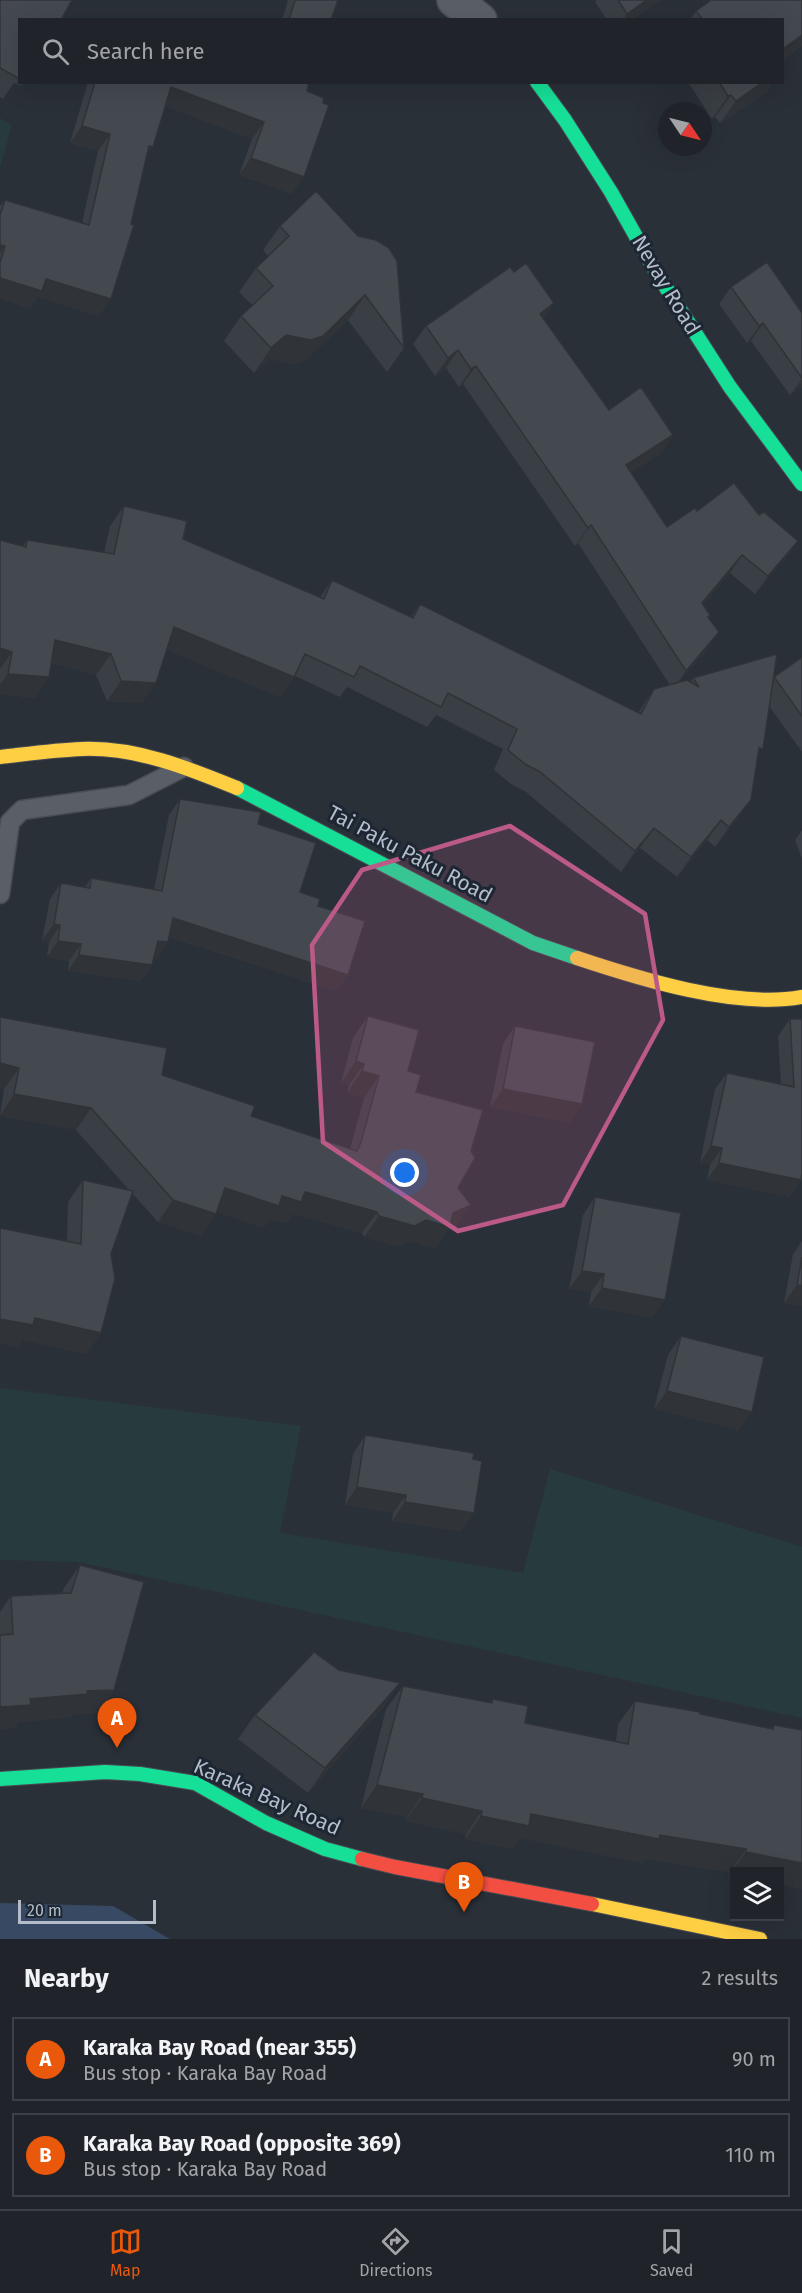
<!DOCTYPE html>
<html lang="en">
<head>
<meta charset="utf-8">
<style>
  :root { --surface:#20242a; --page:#2d3036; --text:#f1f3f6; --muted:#a2a4a8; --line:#3d4147; --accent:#ea580c }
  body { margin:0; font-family:"Fira Sans",sans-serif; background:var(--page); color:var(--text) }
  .controls { position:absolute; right:18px; bottom:18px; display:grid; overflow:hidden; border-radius:0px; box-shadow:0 6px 24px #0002 }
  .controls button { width:54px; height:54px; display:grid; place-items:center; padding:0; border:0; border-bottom:2px solid var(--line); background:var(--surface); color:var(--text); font:30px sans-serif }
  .compass { position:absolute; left:658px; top:102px; width:54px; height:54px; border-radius:50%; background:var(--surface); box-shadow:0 6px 24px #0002; rotate:125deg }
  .scale { position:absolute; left:18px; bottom:15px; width:138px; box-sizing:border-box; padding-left:6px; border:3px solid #b4bcc9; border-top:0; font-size:16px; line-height:21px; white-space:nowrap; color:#b4bcc9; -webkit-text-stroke:4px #1d2633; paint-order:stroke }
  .you { position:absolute; left:405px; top:1173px; width:21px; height:21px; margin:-15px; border:4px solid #fff; border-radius:50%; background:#1a73e8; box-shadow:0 0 0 9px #1a73e833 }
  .badge { display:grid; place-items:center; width:39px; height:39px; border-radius:50%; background:var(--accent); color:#fff; font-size:20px; font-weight:700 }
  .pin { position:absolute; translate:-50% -50px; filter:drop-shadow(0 2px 3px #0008) }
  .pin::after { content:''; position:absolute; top:32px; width:21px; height:18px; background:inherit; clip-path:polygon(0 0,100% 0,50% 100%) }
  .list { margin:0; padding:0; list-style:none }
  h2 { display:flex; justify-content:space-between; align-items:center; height:78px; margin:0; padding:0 24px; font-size:26px }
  h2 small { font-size:20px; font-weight:400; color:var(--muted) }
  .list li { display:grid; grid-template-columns:39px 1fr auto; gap:18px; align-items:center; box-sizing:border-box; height:84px; margin:0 12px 12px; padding:0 12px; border:2px solid var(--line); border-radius:0px }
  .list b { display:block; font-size:22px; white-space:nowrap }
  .list p { margin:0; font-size:20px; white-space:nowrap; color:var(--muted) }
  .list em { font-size:20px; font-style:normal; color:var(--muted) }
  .icon { flex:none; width:33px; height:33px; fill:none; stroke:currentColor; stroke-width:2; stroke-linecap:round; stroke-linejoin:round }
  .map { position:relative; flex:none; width:802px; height:1939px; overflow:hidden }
  .search { position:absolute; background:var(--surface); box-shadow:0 6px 24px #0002; left:18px; right:18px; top:18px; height:66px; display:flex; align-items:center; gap:15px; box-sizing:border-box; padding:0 21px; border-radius:0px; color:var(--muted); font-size:22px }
  .sheet { height:270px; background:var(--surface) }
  nav { display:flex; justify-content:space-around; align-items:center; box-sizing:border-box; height:84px; border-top:2px solid var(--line); background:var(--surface); font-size:16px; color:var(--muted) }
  nav a { display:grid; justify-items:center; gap:3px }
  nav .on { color:var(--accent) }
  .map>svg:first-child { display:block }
  .green { fill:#273a3e }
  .water { fill:#384963 }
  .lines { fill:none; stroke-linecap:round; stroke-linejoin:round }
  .lane-casing { stroke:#484c53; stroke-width:21 }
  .street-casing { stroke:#484c53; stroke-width:36 }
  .fast-casing { stroke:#484c53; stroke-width:16 }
  .slow-casing { stroke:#484c53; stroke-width:16 }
  .jam-casing { stroke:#484c53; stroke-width:16 }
  .lane { stroke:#5a5e66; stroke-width:18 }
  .street { stroke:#5a5e66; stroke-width:33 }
  .fast { stroke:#16e098; stroke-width:14 }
  .slow { stroke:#ffcf43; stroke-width:14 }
  .jam { stroke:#f24e42; stroke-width:14 }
  .wall { fill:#3a3f45 }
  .shaded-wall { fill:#303338 }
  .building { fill:#444950; stroke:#303338; stroke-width:1.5 }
  .marked { fill:#bc5a87; fill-opacity:0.2; stroke:#bc5a87; stroke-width:4.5; stroke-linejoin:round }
  .labels { text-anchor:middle; stroke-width:6; stroke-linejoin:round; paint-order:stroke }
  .street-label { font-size:21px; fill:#b4bcc9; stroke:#1d2633 }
</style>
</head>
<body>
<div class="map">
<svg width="802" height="1939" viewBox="0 0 802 1939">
  <rect width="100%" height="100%" fill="#2a3038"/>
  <path class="green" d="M0,118L12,125L0,168Z
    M0,1388L301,1426L280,1533L523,1573L550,1469L802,1547V1718L78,1562L0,1560Z"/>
  <path class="water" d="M0,1903L113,1906L170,1939H0Z"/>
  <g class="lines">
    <g class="lane-casing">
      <path id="lane" d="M0,894L10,822L22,810L129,795L184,767"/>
    </g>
    <g class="street-casing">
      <path id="street" d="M454,0L480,20"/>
    </g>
    <g class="fast-casing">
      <path id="fast" d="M537,82L565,120L611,192L656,272L730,387L802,484
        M237,788L533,943L577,958
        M0,1779L105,1772L140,1774L195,1783L266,1823L325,1849L362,1859"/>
    </g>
    <g class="slow-casing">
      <path id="slow" d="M0,757C27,754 55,750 82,749C136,747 188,768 237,788
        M577,958C640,979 736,1009 802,997
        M592,1904L760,1939"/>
    </g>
    <g class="jam-casing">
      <path id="jam" d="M362,1859L395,1867L592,1904"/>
    </g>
    <use href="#lane" class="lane"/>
    <use href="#street" class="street"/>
    <use href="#fast" class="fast"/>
    <use href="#slow" class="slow"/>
    <use href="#jam" class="jam"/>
  </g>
  <path class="wall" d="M0,0L20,20V82H23L21,86L14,83L3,99L0,97Z
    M288,0H338L331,20H282Z
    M597,0H660L632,20H607L595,2Z
    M711,0H802V46L783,60V20H690L696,11Z
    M88,82H309L307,91L292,194L239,175L252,139L165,106L147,156L99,316L38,297L30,308L0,298V206L5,200L82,223L98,151L70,143Z
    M688,82H773L767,92L720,123L715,117L712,119Z
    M316,191L404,348L387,372L348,320L306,360L294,364L269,359L254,373L224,341L241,316L252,305L239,292L256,268L268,256L263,250L280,226Z
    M514,272L554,303L543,319L609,410L661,453L631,472L667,527L697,511L759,515L798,541L785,559L755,594L730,573L703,605L710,615L709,618L719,632L707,650L679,682H690L693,678H774L802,657V752L769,706L758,756L751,800L737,820L715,847L707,840L677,877L640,848L621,872L526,792L511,784L494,770L503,749L436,715L427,727L347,687L340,697L295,676L280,697L167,650L142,703L107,701L96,675L52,663L35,698L0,694V540L23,546L27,540L104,553L110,526L124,506L183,539L320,597L332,580L411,617L420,604L638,713L654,689L670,685L578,543L575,546L463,384L459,387L446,368L435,376L413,344L426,326Z
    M731,287L802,313V387L790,395L751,341L747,343L719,304Z
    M180,799L258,824L300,892L318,906L336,991L170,937L157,959L154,958L152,965L140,981L68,971L69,961L47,957L49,942L42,940L50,899L61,883L85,887L91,878L154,889L169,815Z
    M802,830V859L795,840Z
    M368,1016L408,1071L458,1188L456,1227L447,1230L435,1248L410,1241L400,1247L364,1237L362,1233L293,1214L286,1223L270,1219L263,1228L217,1212L201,1236L158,1222L132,1193L111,1254L101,1333L86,1354L23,1340L18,1347L0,1343V1228L67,1241L68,1202L83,1180L130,1191L76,1130L0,1116L4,1089H0V1017L162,1075L251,1116L350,1149L364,1098L347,1093L349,1085L341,1083L353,1038Z
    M790,1019L801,1180L789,1197L707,1180L710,1165L700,1163L715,1089L727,1073L781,1084L778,1036Z
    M515,1026L570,1123L490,1107L503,1044Z
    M595,1197L652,1318L589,1306L591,1292L569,1289L583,1215Z
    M802,1241V1306L784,1303L793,1254Z
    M681,1336L739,1430L654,1409L668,1355Z
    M365,1435L473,1459L474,1513L461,1531L392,1521L393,1513L345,1505L353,1454Z
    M80,1565L114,1690L98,1714H74L72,1717L19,1722L14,1728L0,1729V1612L11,1596L62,1593L64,1588Z
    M400,1683L383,1708L308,1793L238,1739L255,1715Z
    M403,1686L490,1703L493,1699L525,1723L616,1741L618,1724L635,1701L772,1729L774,1725L802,1889L780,1884V1872H735V1876L729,1875L730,1872L645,1859L643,1863L520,1838L513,1849L465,1839L466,1834L405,1821L407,1817L361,1808L386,1709Z"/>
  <path class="shaded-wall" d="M647,0H660L632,20H623L627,14Z
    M802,35V46L783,60V49Z
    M763,82H773L767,92L720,123L736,101Z
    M171,87L264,122L252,139L159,104Z
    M731,95L715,117L712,119L728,96Z
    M82,126L110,134L98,151L70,143Z
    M149,146L153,147L141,164Z
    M251,158L304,177L292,194L239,175Z
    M0,245L5,246L0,253Z
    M0,278L46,279L111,299L99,316L38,297L30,308L0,298Z
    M365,295L348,320L306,360L294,364L269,359L254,373L271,348L286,335Z
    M554,303L541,321L540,314Z
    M763,323L751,341L747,343L759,326Z
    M458,350L446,368L435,376L448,358Z
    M476,366L463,384L459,387L471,369Z
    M802,379V387L790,395Z
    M673,435L661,453L613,483L626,465Z
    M591,525L578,543L575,546L588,528Z
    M798,541L785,559L755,594L768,576Z
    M742,555L730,573L689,621L702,603Z
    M174,627L294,677L280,697L160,647Z
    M719,632L707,650L673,689L686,671Z
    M55,640L111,654L96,675L41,660Z
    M0,648L12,652L0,669Z
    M8,674L49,677L35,698L0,694V685Z
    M121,681L156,683L142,703L107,701Z
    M751,800L737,820L715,847L729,827Z
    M721,820L707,840L677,877L691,857Z
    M654,828L640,848L621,872L635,851Z
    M173,918L348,975L336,991L162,934Z
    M54,924L60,925L49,942L42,940Z
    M58,941L81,944L69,961L47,957Z
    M158,941L168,942L157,959L147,957Z
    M79,955L152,965L140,981L68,971Z
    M356,1061L364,1064L349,1085L341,1083Z
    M0,1063L19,1068L4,1089H0Z
    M362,1071L379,1076L364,1098L347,1093Z
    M503,1089L582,1104L570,1123L490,1107Z
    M14,1094L91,1108L76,1130L0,1116Z
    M711,1146L722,1148L710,1165L700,1163Z
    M719,1163L801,1180L789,1197L707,1180Z
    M225,1188L282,1196L305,1192L377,1212L362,1233L293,1214L286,1223L270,1219L263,1228L210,1210Z
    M173,1200L216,1214L201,1236L158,1222Z
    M471,1205L456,1227L447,1230L435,1248L410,1241L400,1247L364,1237L379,1216L453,1213Z
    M582,1271L604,1274L591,1292L569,1289Z
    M797,1285L802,1286V1306L784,1303Z
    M602,1288L665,1300L652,1318L589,1306Z
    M35,1318L101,1333L86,1354L23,1340L18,1347L0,1343V1319Z
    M667,1391L752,1412L739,1430L654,1409Z
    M357,1487L406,1495L393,1513L345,1505Z
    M405,1502L474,1513L461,1531L392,1521Z
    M400,1683L383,1708L308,1793L325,1768Z
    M114,1690L98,1714H74L72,1717L19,1722L14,1728L0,1729V1707L30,1699L87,1691Z
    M377,1785L423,1794L407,1817L361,1808Z
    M422,1798L482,1811L466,1834L405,1821Z
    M531,1814L746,1849L730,1872L645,1859L643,1863L520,1838L513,1849L465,1839L481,1816Z
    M746,1852L802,1863V1889L780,1884V1872H735V1876L729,1875Z"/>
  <path class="building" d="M0,0H72L61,20H20V75L18,78L0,68Z
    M295,0H338L331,20H289Z
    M618,0H647L627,14Z
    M711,0H802V35L783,49V20H703L696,11Z
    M95,82H309L307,91L324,98L323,103L329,105L304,177L251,158L264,122L171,87L153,147L149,146L131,224L134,225L111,299L46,279L42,291L0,278V263L5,246L0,245V215L5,200L89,225L110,134L82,126Z
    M719,82H763L736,101L731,95L728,96Z
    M316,191L358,236L376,240L389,248L397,261L404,348L365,295L323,336L311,340L286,335L271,348L241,316L273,286L256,268L289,236L280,226Z
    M767,262L802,313V378L763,323L759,326L731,287Z
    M526,263L554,303L540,314L609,410L641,387L673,435L626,465L667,527L695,508L697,511L734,483L759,515L764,512L798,541L768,576L742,555L702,603L710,615L708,617L719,632L686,671L591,525L588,528L476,366L471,369L458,350L448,358L426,326L510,267L514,272Z
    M124,506L187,521L183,539L324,599L332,580L413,618L420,604L641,714L654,689L687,680L699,687L693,678L777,654L763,749L759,748L751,800L729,827L721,820L691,857L654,828L635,851L540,772L525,764L508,750L517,729L448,693L441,707L360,666L354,677L305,654L294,677L174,627L156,683L121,681L111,654L55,640L49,677L8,674L12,652L0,648V540L26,547L27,540L114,554Z
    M802,657V716L774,677Z
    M180,799L261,812L258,824L316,843L300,892L320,899L318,906L365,921L348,975L173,918L168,942L158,941L152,965L79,955L81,944L58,941L60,925L54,924L61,883L90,888L91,878L162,891Z
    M368,1016L419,1030L408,1071L421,1075L416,1092L483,1110L471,1151L475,1158L458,1188L471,1205L453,1213L450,1227L426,1220L415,1226L379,1216L377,1212L305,1192L301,1202L282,1196L279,1206L225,1188L216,1214L173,1200L91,1108L14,1094L19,1068L0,1063V1017L167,1048L162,1075L255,1106L251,1116L357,1151L361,1142L379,1076L362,1071L364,1064L356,1061Z
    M790,1019H802V1174L801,1180L719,1163L722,1148L711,1146L727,1073L794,1087Z
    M515,1026L595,1042L582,1104L503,1089Z
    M83,1180L133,1191L111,1254L115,1279L101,1333L35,1318L33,1325L0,1319V1228L81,1244Z
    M595,1197L681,1213L665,1300L602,1288L604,1274L582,1271Z
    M802,1257V1286L797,1285Z
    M681,1336L764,1357L752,1412L667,1391Z
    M365,1435L474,1453L473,1459L482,1461L474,1513L405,1502L406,1495L357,1487Z
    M80,1565L144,1582L114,1690L87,1691L88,1694L30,1699L31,1705L0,1707V1635L13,1634L11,1596L71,1593Z
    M314,1652L339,1670L400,1683L325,1768L255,1715Z
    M403,1686L492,1703L493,1699L528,1706L525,1723L628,1744L635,1701L700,1712V1714L773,1729L774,1725L802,1730V1863L746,1852V1849L660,1835L659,1839L531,1814L529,1826L481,1816L482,1811L422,1798L423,1794L377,1785Z"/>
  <path class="marked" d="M510,826L645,914L663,1020L563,1205L458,1231L323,1142L312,945L362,870Z"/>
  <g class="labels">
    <g class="street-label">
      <text transform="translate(666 285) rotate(59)" y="7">Nevay Road</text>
      <text transform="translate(410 854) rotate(28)" y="7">Tai Paku Paku Road</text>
      <text transform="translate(267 1797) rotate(24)" y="7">Karaka Bay Road</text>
    </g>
  </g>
</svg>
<div class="controls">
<button><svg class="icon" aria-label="layers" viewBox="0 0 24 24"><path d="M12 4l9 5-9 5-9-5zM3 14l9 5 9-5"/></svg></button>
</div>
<svg class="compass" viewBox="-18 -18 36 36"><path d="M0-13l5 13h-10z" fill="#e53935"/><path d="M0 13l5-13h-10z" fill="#a2a4a8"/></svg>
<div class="scale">20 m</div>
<div class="you"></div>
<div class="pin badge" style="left:117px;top:1748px">A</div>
<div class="pin badge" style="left:464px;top:1912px">B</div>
<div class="search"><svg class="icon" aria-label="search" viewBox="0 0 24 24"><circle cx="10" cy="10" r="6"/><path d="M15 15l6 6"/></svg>Search here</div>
</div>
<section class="sheet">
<h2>Nearby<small>2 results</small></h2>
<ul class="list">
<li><span class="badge">A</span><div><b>Karaka Bay Road (near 355)</b><p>Bus stop · Karaka Bay Road</p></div><em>90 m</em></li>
<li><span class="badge">B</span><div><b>Karaka Bay Road (opposite 369)</b><p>Bus stop · Karaka Bay Road</p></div><em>110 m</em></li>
</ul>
</section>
<nav>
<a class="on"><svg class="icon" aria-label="map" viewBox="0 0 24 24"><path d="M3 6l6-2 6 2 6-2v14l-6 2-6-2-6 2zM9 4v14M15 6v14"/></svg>Map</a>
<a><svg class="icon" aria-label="directions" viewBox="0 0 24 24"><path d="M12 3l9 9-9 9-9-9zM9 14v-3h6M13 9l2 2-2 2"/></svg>Directions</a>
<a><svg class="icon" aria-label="saved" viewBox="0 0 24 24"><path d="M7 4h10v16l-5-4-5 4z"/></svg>Saved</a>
</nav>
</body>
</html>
